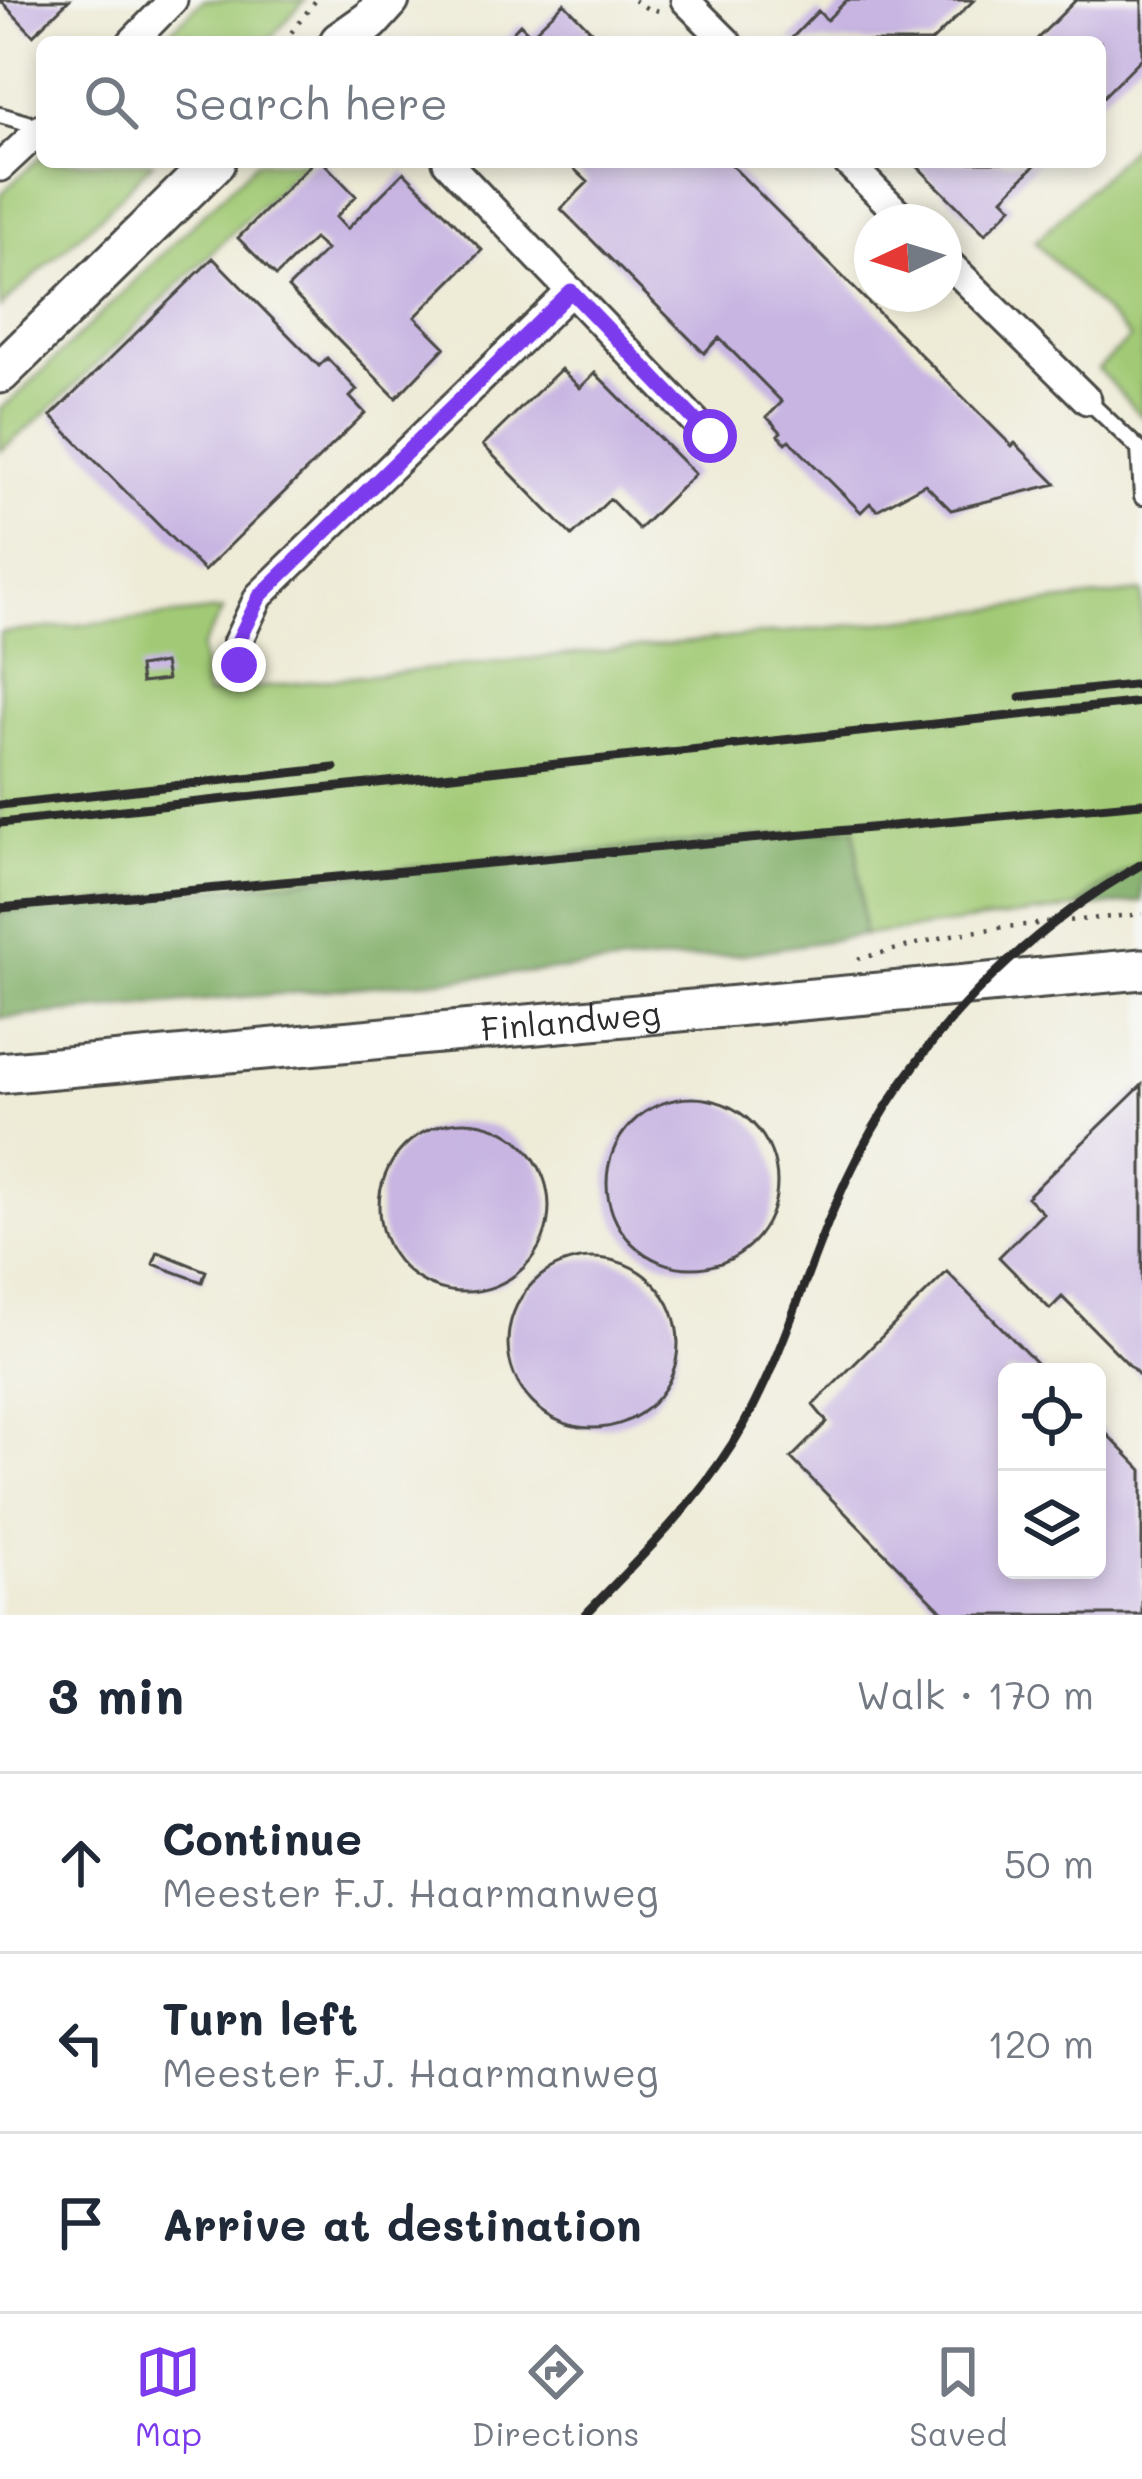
<!DOCTYPE html>
<html lang="en">
<head>
<meta charset="utf-8">
<style>
  :root { --surface:#fff; --page:#f6f6f7; --text:#1f2937; --muted:#747a83; --line:#e0e1e3; --accent:#7c3aed }
  body { margin:0; font-family:Mali,sans-serif; background:var(--page); color:var(--text) }
  .controls { position:absolute; right:36px; bottom:36px; display:grid; overflow:hidden; border-radius:18px; box-shadow:0 6px 18px #0003 }
  .controls button { width:108px; height:108px; display:grid; place-items:center; padding:0; border:0; border-bottom:3px solid var(--line); background:var(--surface); color:var(--text); font:60px sans-serif }
  .compass { position:absolute; left:854px; top:204px; width:108px; height:108px; border-radius:50%; background:var(--surface); box-shadow:0 6px 18px #0003; rotate:266deg }
  .stop { position:absolute; width:36px; height:36px; margin:-27px; border:9px solid #7c3aed; border-radius:50%; background:#fff }
  .stop.end { background:#7c3aed; border-color:#fff; box-shadow:0 3px 12px #0008 }
  .list { margin:0; padding:0; list-style:none }
  h2 { display:flex; justify-content:space-between; align-items:center; height:156px; margin:0; padding:0 48px; font-size:51px }
  h2 small { font-size:39px; font-weight:400; color:var(--muted) }
  .list li { display:grid; grid-template-columns:78px 1fr auto; gap:36px; align-items:center; box-sizing:border-box; height:180px; padding:0 48px; border-top:3px solid var(--line) }
  .list b { display:block; font-size:45px; white-space:nowrap }
  .list p { margin:0; font-size:39px; white-space:nowrap; color:var(--muted) }
  .list em { font-size:39px; font-style:normal; color:var(--muted) }
  .icon { flex:none; width:66px; height:66px; fill:none; stroke:currentColor; stroke-width:2; stroke-linecap:round; stroke-linejoin:round }
  .map { position:relative; flex:none; width:1142px; height:1615px; overflow:hidden }
  .search { position:absolute; background:var(--surface); box-shadow:0 6px 18px #0003; left:36px; right:36px; top:36px; height:132px; display:flex; align-items:center; gap:30px; box-sizing:border-box; padding:0 42px; border-radius:18px; color:var(--muted); font-size:45px }
  .sheet { height:696px; background:var(--surface) }
  nav { display:flex; justify-content:space-around; align-items:center; box-sizing:border-box; height:168px; border-top:3px solid var(--line); background:var(--surface); font-size:33px; color:var(--muted) }
  nav a { display:grid; justify-items:center; gap:6px }
  nav .on { color:var(--accent) }
  .map>svg:first-child { display:block }
  .green { fill:#a2ca76; stroke:#667a50; stroke-width:3 }
  .forest { fill:#81ae67; stroke:#566c49; stroke-width:3 }
  .building { fill:#c8b5e2 }
  .lines { fill:none; stroke-linecap:round; stroke-linejoin:round }
  .lane-casing { stroke:#484845; stroke-width:20 }
  .street-casing { stroke:#484845; stroke-width:33 }
  .secondary-casing { stroke:#484845; stroke-width:45 }
  .path { stroke:#484845; stroke-width:4.5; stroke-dasharray:3 9; stroke-linecap:butt }
  .lane { stroke:#fff; stroke-width:14 }
  .street { stroke:#fff; stroke-width:27 }
  .secondary { stroke:#fff; stroke-width:39 }
  .rail { stroke:#2b2b2b; stroke-width:9 }
  .route { stroke:#7c3aed; stroke-width:15 }
  .labels { text-anchor:middle; stroke-width:12; stroke-linejoin:round; paint-order:stroke }
  .street-label { font-size:33px; fill:#2b2b2b; stroke:#f6f6f2 }
</style>
</head>
<body>
<div class="map">
<svg width="1142" height="1615" viewBox="0 0 1142 1615">
  <rect width="100%" height="100%" fill="#f6f6f2"/>
  <filter id="ink" filterUnits="userSpaceOnUse"><feTurbulence type="fractalNoise" baseFrequency=".00833" numOctaves="2"/><feDisplacementMap in="SourceGraphic" scale="24" xChannelSelector="R" yChannelSelector="G"/><feConvolveMatrix kernelMatrix="1 2 1 2 8 2 1 2 1" color-interpolation-filters="sRGB"/></filter>
  <filter id="wash" filterUnits="userSpaceOnUse"><feTurbulence type="fractalNoise" baseFrequency=".004" numOctaves="4" result="noise"/><feDisplacementMap in="SourceGraphic" scale="48" xChannelSelector="R" yChannelSelector="G"/><feGaussianBlur stdDeviation="2.7" result="paint"/><feColorMatrix in="noise" values="0 0 0 0 0 0 0 0 0 0 0 0 0 0 0 0 0 1.4 0 .05"/><feComposite in="paint" operator="in"/></filter>
  <g filter="url(#wash)">
    <rect width="100%" height="100%" fill="#eeebd7"/>
    <path class="green" d="M203,0H305L267,42H159Z
      M1142,137V417L1098,369L1130,338L1035,242Z
      M42,155V162H153L103,214L0,307V195Z
      M257,162H305L46,413L0,451V409L17,396Z
      M1142,592V862L1095,891L1076,908L864,935L855,828L433,865L0,913V633L223,610L201,648L206,695L288,684L874,623Z"/>
    <path class="forest" d="M855,828L864,935L742,954L0,1018V913L433,865Z
      M1142,862V902L1076,908L1095,891Z"/>
    <g id="blocks">
      <path class="building" d="M0,0H69L33,35Z
        M847,0H974L931,42H793L791,39L818,11L827,20Z
        M1076,0H1142V58L1100,100V42H1034Z
        M564,3L602,42H503L520,24L531,35Z
        M313,162H323L356,196L336,217L347,229L404,172L482,250L415,317L445,347L396,398L288,288L326,250L314,239L276,276L238,238Z
        M567,162H728L1012,446L1015,443L1056,484L951,510L925,484L877,510L870,503L861,512L789,440L786,443L778,435L781,432L767,417L782,402L719,338L704,353L561,209L588,182Z
        M913,162H1038L1003,198L1012,207L985,234Z
        M213,258L319,366L327,358L357,390L350,397L365,413L204,571L51,416Z
        M561,369L580,388L595,373L695,474L639,529L610,499L572,536L483,445Z
        M164,663L167,680L141,683L139,667Z
        M1142,1085V1378L1062,1297L1050,1309L999,1257L1043,1213L1027,1197Z
        M607 1183a85 85 0 1 1 170 0a85 85 0 1 1-170 0Z
        M379 1207a85 85 0 1 1 170 0a85 85 0 1 1-170 0Z
        M158,1252L206,1271L202,1282L153,1264Z
        M508 1343a85 85 0 1 1 170 0a85 85 0 1 1-170 0Z
        M947,1272L1045,1372H1007V1570H1097V1424L1142,1470V1615H946L791,1458L827,1422L813,1405Z"/>
    </g>
  </g>
  <g filter="url(#ink)">
    <use href="#blocks" fill-opacity="0" stroke="#484845" stroke-width="3"/>
    <g class="lines">
      <g class="lane-casing">
        <path id="lane" d="M0,115L28,123L36,133
          M1087,400L1139,449L1142,497"/>
      </g>
      <g class="street-casing">
        <path id="street" d="M685,0L727,42
          M132,42L173,0
          M447,162L710,437
          M847,162L907,222
          M0,167L42,128
          M944,259L1087,400
          M239,665L237,643L259,596L571,291"/>
      </g>
      <g class="secondary-casing">
        <g id="secondary">
          <path d="M340,42L370,21L389,0"/>
          <path d="M0,373L215,162"/>
          <path id="s1" d="M0,1073L1142,969"/>
        </g>
      </g>
      <path class="path" d="M634,0L648,9L662,11
        M284,42L316,0
        M858,959L952,935L1005,927L1142,914"/>
      <use href="#lane" class="lane"/>
      <use href="#street" class="street"/>
      <use href="#secondary" class="secondary"/>
      <path class="rail" d="M1020,697L1142,684
        M0,805L334,768
        M0,823L1142,702
        M0,908L1142,803
        M585,1615C637,1561 693,1507 733,1443C778,1370 800,1288 833,1210C895,1061 1003,944 1142,864"/>
    </g>
  </g>
  <g class="lines" filter="url(#ink)">
    <path class="route" d="M239,665L237,643L260,596L571,291L710,436"/>
  </g>
  <g class="labels">
    <g class="street-label">
      <text dy="12" stroke="none"><textPath href="#s1" startOffset="573">Finlandweg</textPath></text>
    </g>
  </g>
</svg>
<div class="controls">
<button><svg class="icon" aria-label="locate" viewBox="0 0 24 24"><circle cx="12" cy="12" r="6"/><path d="M12 2v4M12 18v4M2 12h4M18 12h4"/></svg></button>
<button><svg class="icon" aria-label="layers" viewBox="0 0 24 24"><path d="M12 4l9 5-9 5-9-5zM3 14l9 5 9-5"/></svg></button>
</div>
<svg class="compass" viewBox="-18 -18 36 36"><path d="M0-13l5 13h-10z" fill="#e53935"/><path d="M0 13l5-13h-10z" fill="#747a83"/></svg>
<div class="stop" style="left:710px;top:436px"></div>
<div class="stop end" style="left:239px;top:665px"></div>
<div class="search"><svg class="icon" aria-label="search" viewBox="0 0 24 24"><circle cx="10" cy="10" r="6"/><path d="M15 15l6 6"/></svg>Search here</div>
</div>
<section class="sheet">
<h2>3 min<small>Walk · 170 m</small></h2>
<ul class="list">
<li><svg class="icon" aria-label="ahead" viewBox="0 0 24 24"><path d="M12 20V5M6 11l6-6 6 6"/></svg><div><b>Continue</b><p>Meester F.J. Haarmanweg</p></div><em>50 m</em></li>
<li><svg class="icon" aria-label="left" viewBox="0 0 24 24"><path d="M17 20v-9H6M10 6l-5 5 5 5"/></svg><div><b>Turn left</b><p>Meester F.J. Haarmanweg</p></div><em>120 m</em></li>
<li><svg class="icon" aria-label="arrive" viewBox="0 0 24 24"><path d="M6 21V4h12l-3 4 3 4H6"/></svg><div><b>Arrive at destination</b></div></li>
</ul>
</section>
<nav>
<a class="on"><svg class="icon" aria-label="map" viewBox="0 0 24 24"><path d="M3 6l6-2 6 2 6-2v14l-6 2-6-2-6 2zM9 4v14M15 6v14"/></svg>Map</a>
<a><svg class="icon" aria-label="directions" viewBox="0 0 24 24"><path d="M12 3l9 9-9 9-9-9zM9 14v-3h6M13 9l2 2-2 2"/></svg>Directions</a>
<a><svg class="icon" aria-label="saved" viewBox="0 0 24 24"><path d="M7 4h10v16l-5-4-5 4z"/></svg>Saved</a>
</nav>
</body>
</html>
